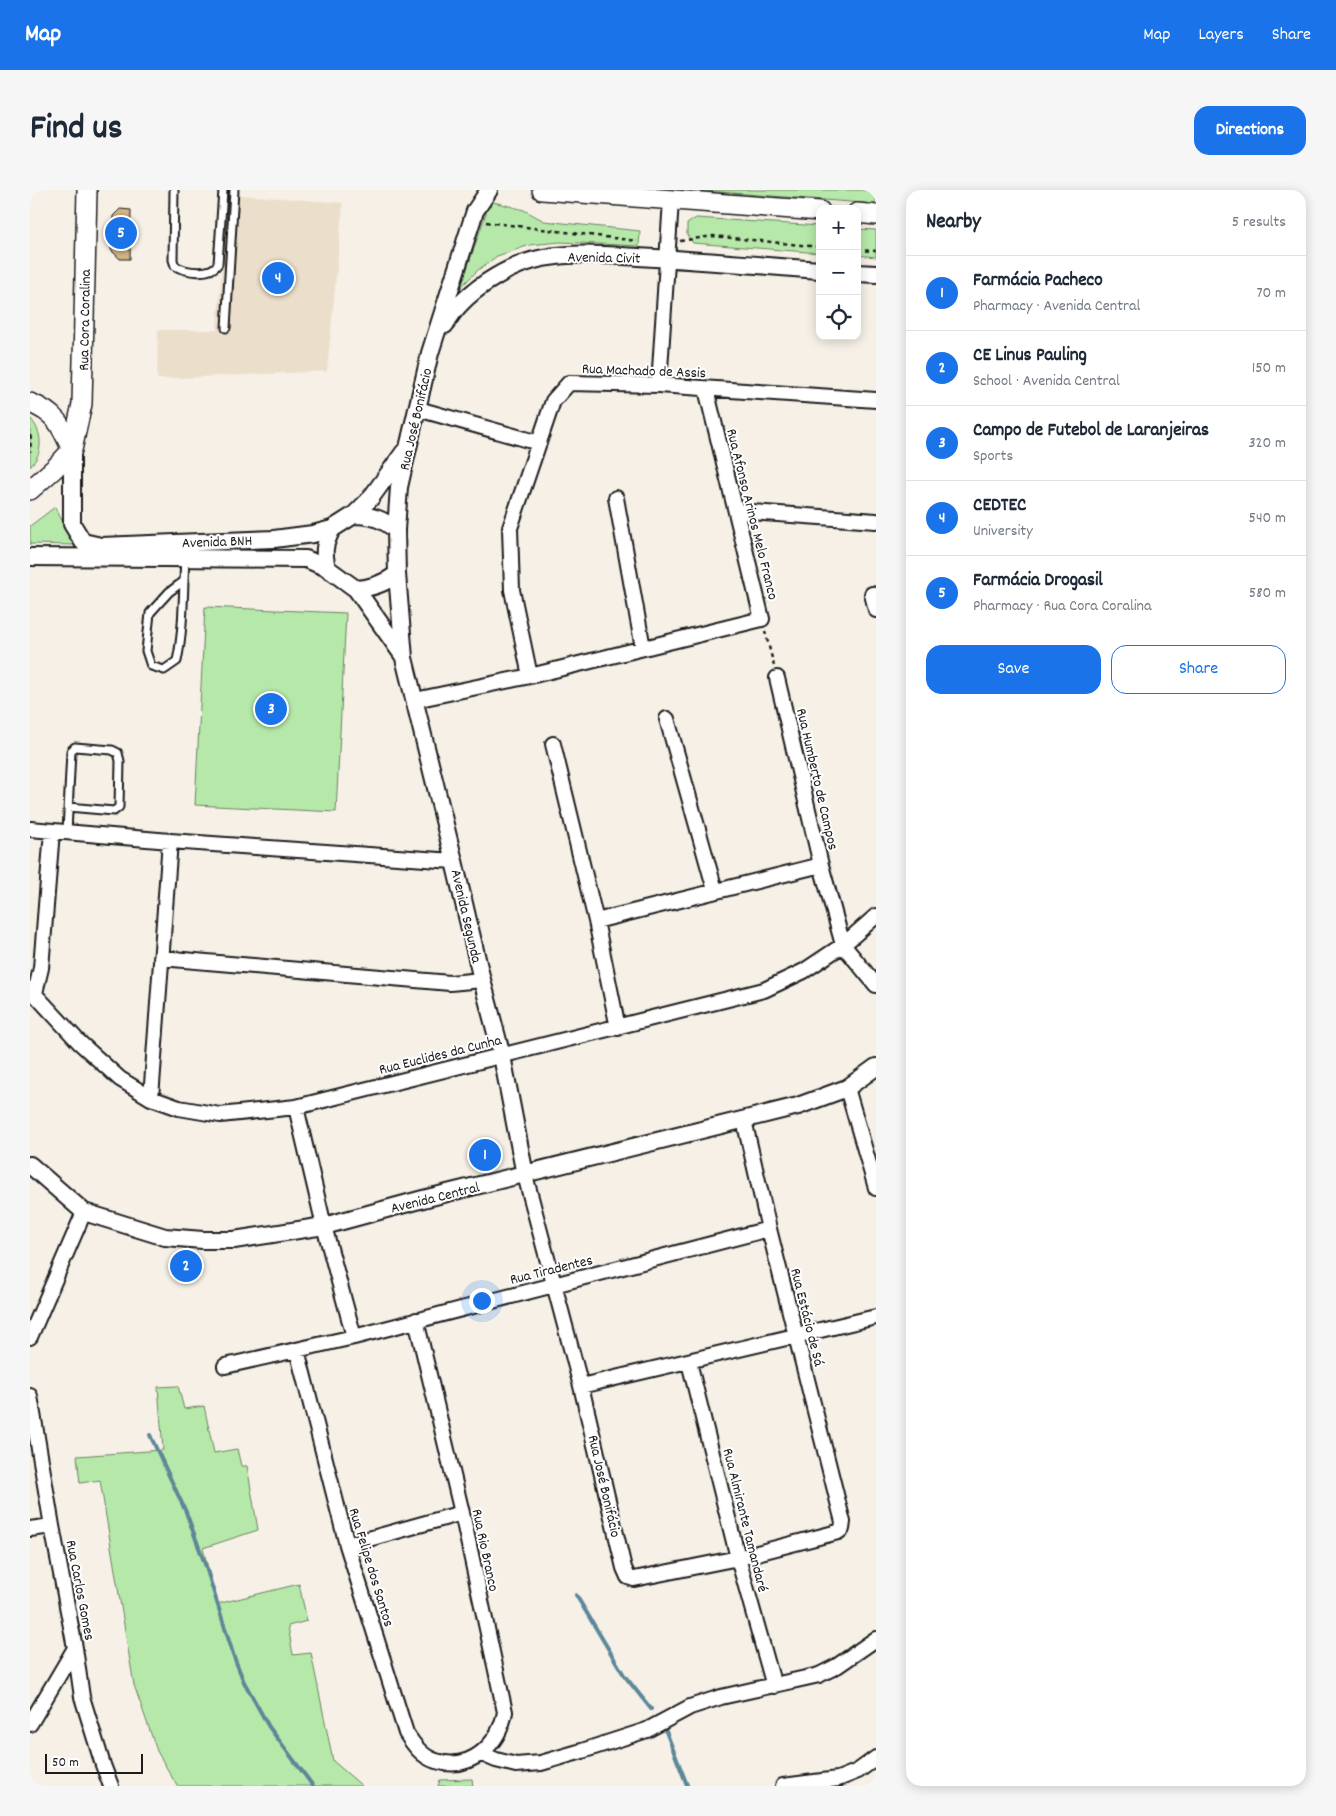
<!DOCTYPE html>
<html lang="en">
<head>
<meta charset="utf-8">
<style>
  :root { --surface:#fff; --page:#f6f6f7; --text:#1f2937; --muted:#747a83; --line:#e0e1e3; --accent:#1a73e8 }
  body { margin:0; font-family:Dekko,sans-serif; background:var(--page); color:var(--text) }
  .controls { position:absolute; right:15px; top:15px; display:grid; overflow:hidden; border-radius:10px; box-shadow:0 2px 12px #0003 }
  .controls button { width:45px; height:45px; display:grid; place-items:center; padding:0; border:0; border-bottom:1px solid var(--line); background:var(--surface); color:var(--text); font:25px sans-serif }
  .scale { position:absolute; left:15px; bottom:12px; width:98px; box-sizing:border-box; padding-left:5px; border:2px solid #1c1c1c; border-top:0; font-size:14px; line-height:18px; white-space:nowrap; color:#1c1c1c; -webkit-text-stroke:4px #fff; paint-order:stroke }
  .you { position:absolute; left:451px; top:1110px; width:18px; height:18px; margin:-12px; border:4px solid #fff; border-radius:50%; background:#1a73e8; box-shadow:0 0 0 8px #1a73e833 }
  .badge { display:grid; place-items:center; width:32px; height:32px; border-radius:50%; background:var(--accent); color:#fff; font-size:16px; font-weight:700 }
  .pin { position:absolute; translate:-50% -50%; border:2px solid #fff; box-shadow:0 1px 5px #0006 }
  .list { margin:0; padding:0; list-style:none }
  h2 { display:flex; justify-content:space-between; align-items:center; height:65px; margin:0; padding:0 20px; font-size:21px }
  h2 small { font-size:16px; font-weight:400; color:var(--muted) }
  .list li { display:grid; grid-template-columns:32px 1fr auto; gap:15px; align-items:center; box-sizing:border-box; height:75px; padding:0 20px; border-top:1px solid var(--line) }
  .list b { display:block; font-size:19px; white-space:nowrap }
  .list p { margin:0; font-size:16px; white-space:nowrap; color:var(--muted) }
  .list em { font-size:16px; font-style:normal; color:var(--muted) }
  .actions { display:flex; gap:10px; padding:15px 20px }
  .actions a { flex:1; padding:11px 0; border:1px solid var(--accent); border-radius:15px; text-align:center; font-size:18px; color:var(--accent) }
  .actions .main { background:var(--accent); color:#fff }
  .icon { flex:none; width:28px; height:28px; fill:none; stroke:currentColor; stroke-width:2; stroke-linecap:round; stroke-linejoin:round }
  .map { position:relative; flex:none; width:846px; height:1596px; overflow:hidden; border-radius:15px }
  header { display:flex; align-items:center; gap:30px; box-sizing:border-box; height:70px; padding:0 25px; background:var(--accent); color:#fff }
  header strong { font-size:24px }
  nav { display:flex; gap:28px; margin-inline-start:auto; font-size:18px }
  .intro { display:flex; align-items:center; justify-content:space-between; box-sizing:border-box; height:120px; padding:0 30px }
  h1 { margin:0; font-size:35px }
  .button { padding:12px 22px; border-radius:15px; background:var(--accent); color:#fff; font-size:18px; font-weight:700 }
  main { display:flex; gap:30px; padding:0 30px }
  aside { flex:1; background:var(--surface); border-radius:15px; box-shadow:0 2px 12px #0003 }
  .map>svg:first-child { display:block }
  .built { fill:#ebdeca }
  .green { fill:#b6e9a9; stroke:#698262 }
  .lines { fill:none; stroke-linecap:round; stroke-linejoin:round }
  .stream { stroke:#5d8798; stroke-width:4 }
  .building { fill:#d2b486; stroke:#1c1c1c }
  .service-casing { stroke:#1c1c1c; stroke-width:11 }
  .minor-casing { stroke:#1c1c1c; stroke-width:18 }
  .tertiary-casing { stroke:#1c1c1c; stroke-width:20 }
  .secondary-casing { stroke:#1c1c1c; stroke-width:22 }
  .path { stroke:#1c1c1c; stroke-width:2.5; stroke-dasharray:4 4; stroke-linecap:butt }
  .service { stroke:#fff; stroke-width:7 }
  .minor { stroke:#fff; stroke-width:14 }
  .tertiary { stroke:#fff; stroke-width:16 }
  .secondary { stroke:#fff; stroke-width:19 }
  .labels { text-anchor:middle; stroke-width:4; stroke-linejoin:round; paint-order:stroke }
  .street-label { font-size:15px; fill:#1c1c1c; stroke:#fff }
</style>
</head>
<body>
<header>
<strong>Map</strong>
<nav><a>Map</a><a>Layers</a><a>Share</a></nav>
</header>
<div class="intro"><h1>Find us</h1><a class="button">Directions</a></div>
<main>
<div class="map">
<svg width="846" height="1596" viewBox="0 0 846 1596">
  <rect width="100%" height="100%" fill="#f6f0e7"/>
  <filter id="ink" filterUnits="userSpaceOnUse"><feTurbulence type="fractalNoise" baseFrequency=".02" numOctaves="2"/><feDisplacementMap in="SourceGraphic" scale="10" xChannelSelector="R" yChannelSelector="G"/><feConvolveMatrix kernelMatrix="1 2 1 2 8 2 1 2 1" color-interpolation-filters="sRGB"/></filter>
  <g filter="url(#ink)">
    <path class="built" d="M198,4L313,13L297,181L127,189L128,140H187Z"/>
    <path class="green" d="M663,0H846V14Z
      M460,11L494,20L514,31L610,41L609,56L530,52L500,55L467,66L448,80L431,97Z
      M666,28L790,36V63L663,53L657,45V34Z
      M827,39L846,40V67L827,65Z
      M0,228C13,242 14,263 0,277Z
      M25,317L45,355L0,354V336Z
      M175,417L316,423L306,622L165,615Z
      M148,1196L154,1219L174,1216L184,1263L207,1259L211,1276H217L228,1340L173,1358L187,1414L269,1394L277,1431L258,1436L263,1465L281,1463L303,1571L332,1596H147L127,1561L104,1495L70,1290L50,1293L47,1266L133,1260L128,1197Z
      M442,1589L443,1596H408L410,1590Z"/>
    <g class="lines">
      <path class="stream" d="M120,1245L156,1322L175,1374L204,1467L214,1492L239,1537L283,1596
        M546,1405L594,1485L621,1519
        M635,1539L657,1595"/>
    </g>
    <path class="building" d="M90,19L101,20L100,69H90L81,60L83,26Z"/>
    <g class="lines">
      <g class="service-casing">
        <path id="service" d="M144,0L143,70L145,76C156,82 180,86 188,74L193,0
          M196,138L204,0
          M154,391L139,402L120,423L116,461L121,476L134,480L147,471C154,438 153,402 155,368
          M37,642L41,561L45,557L82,560L88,563L90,571L89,617L84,621L38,617"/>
      </g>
      <g class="minor-casing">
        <path id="minor" d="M629,195L641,10
          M388,219L509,253
          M586,308L613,458
          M707,321L846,331
          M842,404L846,420
          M500,486L482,400L480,338L523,211L539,193L629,195L846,210
          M747,488L791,675L813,755L846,795
          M385,510L500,486L732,429L676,199
          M637,529L685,700
          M523,554L566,731L588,838
          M0,639L140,651L424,671
          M566,731L791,675
          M131,768L420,793L452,790
          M0,799L49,852L90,889L121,908L149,918L190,925L266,917L734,800L774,781L813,755L846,726
          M5,803L11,778L22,641
          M817,898L846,998
          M121,908L140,651
          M266,917L294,1036L324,1147
          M495,985L551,1196L594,1378L598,1387L604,1389L708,1368L808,1342L812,1339L813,1332L739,1039L714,930
          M0,1147L54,1022
          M267,1160L317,1355L376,1543C383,1554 392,1567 406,1571C441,1582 469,1554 475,1522L432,1323L386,1130
          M659,1172L708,1368L744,1496
          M195,1176L324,1147L739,1039
          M551,1196L846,1127
          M0,1206L22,1336L45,1458L52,1507L73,1575L81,1596
          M0,1339L22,1336
          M317,1355L432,1323
          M0,1534L45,1458
          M452,1564L466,1570L486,1575L511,1573L552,1561L617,1540L660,1517L691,1507L789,1485L807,1476L846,1449
          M753,1596L808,1589L828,1581L846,1568"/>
      </g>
      <g class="tertiary-casing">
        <path id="tertiary" d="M459,0L445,21L400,163L369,297L366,340L367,384L374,468L424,671L452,790L472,866L495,985
          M827,83L846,84
          M415,135C432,103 477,75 513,68C544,62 576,65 608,67C668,70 729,75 790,80
          M42,260V334L53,352L71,356L244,349L283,344L302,339L324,325L340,309L374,262
          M324,325C341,325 353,329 366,340
          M0,367L276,369L297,378L326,399L374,467
          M297,378C293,361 294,355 302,339
          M326,399C342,398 354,394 367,384
          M0,975L54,1022L135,1047L173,1050H204L294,1036L393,1009L768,916L817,898L846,877"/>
      </g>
      <g class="secondary-casing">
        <path id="secondary" d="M512,0L790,21
          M827,23L846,25
          M0,213C26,223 31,235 42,260
          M42,260L52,214L57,0
          M0,300L25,278L42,260"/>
      </g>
      <path class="path" d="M456,32L607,51
        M650,51L683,46L790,57
        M827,60L846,61
        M0,245L1,249L0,262
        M735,441L744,476"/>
      <use href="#service" class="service"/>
      <use href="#minor" class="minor"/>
      <use href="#tertiary" class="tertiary"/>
      <use href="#secondary" class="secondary"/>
    </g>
  </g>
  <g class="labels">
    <g class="street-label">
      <text transform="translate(574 67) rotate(1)" y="5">Avenida Civit</text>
      <text transform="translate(54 130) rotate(-89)" y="5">Rua Cora Coralina</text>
      <text transform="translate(614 180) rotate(2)" y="5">Rua Machado de Assis</text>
      <text transform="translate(385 229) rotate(-77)" y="5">Rua José Bonifácio</text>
      <text transform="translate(723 324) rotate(76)" y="5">Rua Afonso Arinos Melo Franco</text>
      <text transform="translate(187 351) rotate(-2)" y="5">Avenida BNH</text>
      <text transform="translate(788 589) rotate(77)" y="5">Rua Humberto de Campos</text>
      <text transform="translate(437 726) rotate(77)" y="5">Avenida Segunda</text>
      <text transform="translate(410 864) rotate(-14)" y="5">Rua Euclides da Cunha</text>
      <text transform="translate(405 1007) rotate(-14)" y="5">Avenida Central</text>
      <text transform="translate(521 1079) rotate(-14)" y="5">Rua Tiradentes</text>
      <text transform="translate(778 1127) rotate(76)" y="5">Rua Estácio de Sá</text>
      <text transform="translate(575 1296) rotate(77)" y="5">Rua José Bonifácio</text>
      <text transform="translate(716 1330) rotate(76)" y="5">Rua Almirante Tamandaré</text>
      <text transform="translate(456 1360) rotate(78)" y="5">Rua Rio Branco</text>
      <text transform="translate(342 1377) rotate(73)" y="5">Rua Felipe dos Santos</text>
      <text transform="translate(51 1400) rotate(79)" y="5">Rua Carlos Gomes</text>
    </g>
  </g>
</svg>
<div class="controls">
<button>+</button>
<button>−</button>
<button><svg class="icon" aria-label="locate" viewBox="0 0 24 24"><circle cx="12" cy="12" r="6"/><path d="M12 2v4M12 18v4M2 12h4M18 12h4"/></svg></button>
</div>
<div class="scale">50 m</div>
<div class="you"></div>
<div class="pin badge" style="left:455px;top:965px">1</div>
<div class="pin badge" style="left:156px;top:1076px">2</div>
<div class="pin badge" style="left:241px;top:519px">3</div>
<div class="pin badge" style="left:248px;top:88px">4</div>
<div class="pin badge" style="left:91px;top:43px">5</div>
</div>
<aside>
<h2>Nearby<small>5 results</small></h2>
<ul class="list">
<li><span class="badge">1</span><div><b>Farmácia Pacheco</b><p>Pharmacy · Avenida Central</p></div><em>70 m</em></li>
<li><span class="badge">2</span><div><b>CE Linus Pauling</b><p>School · Avenida Central</p></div><em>150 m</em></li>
<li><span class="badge">3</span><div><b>Campo de Futebol de Laranjeiras</b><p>Sports</p></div><em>320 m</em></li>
<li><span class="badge">4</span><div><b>CEDTEC</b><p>University</p></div><em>540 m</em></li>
<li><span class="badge">5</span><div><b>Farmácia Drogasil</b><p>Pharmacy · Rua Cora Coralina</p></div><em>580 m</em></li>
</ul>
<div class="actions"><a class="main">Save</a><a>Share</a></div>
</aside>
</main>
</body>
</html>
